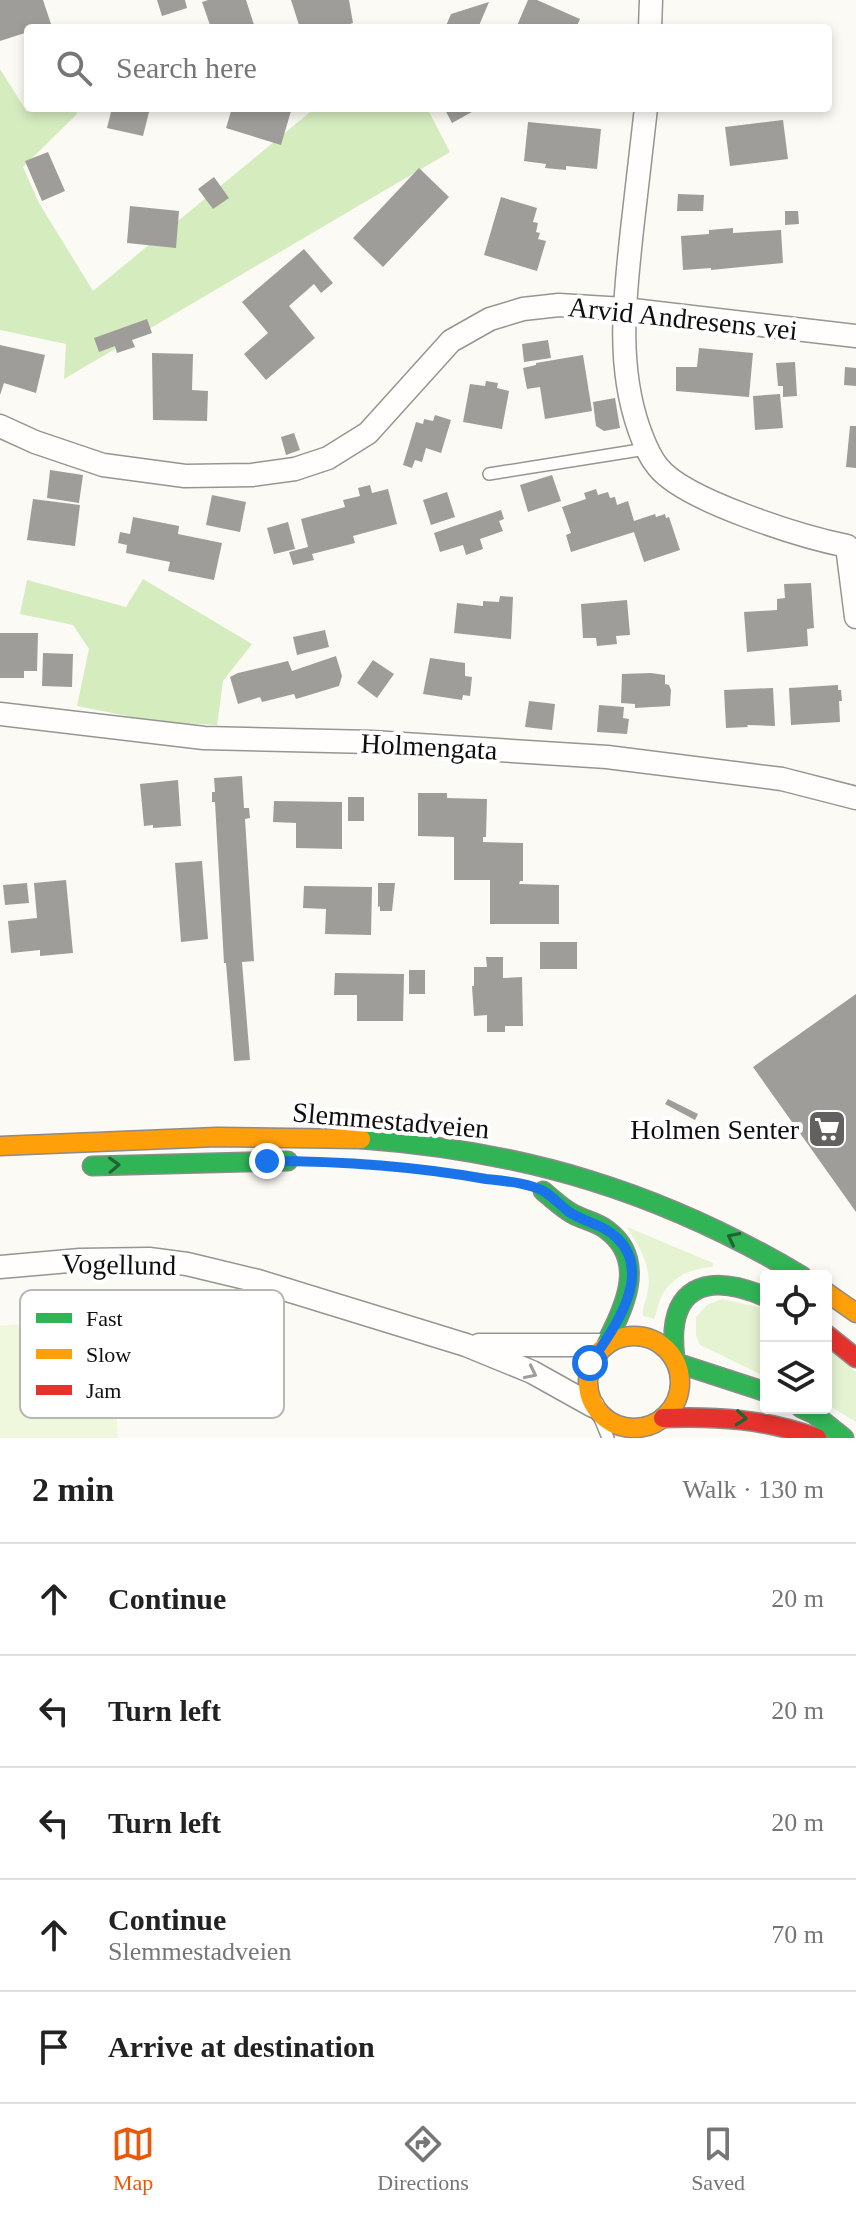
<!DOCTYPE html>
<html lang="en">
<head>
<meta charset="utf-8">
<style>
  :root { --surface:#fff; --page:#f2f2f2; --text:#222; --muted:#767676; --line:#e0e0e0; --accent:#ea580c }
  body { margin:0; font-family:Georgia,serif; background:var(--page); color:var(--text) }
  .controls { position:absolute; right:24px; bottom:24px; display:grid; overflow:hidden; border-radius:8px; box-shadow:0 4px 12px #0003 }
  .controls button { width:72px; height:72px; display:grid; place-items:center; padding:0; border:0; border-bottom:2px solid var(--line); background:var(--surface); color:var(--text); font:40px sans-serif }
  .stop { position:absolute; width:24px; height:24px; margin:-18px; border:6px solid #1a73e8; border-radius:50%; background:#fff }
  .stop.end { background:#1a73e8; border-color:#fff; box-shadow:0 2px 8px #0008 }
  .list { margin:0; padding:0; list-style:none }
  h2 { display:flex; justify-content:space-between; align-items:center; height:104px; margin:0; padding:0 32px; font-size:34px }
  h2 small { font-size:26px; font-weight:400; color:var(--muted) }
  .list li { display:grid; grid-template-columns:52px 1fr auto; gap:24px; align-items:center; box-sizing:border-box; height:112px; padding:0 32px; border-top:2px solid var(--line) }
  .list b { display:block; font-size:30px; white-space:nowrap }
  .list p { margin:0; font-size:26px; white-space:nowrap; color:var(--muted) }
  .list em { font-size:26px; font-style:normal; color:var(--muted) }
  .icon { flex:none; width:44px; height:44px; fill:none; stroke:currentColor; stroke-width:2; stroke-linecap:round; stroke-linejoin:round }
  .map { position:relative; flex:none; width:856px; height:1438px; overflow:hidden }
  .search { position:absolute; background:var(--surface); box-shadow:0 4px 12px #0003; left:24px; right:24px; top:24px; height:88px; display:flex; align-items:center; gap:20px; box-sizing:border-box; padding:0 28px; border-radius:8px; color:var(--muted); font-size:30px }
  .sheet { height:664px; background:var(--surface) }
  nav { display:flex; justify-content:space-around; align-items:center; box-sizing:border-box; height:112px; border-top:2px solid var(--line); background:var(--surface); font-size:22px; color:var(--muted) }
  nav a { display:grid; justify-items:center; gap:4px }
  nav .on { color:var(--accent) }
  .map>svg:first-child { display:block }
  .green { fill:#e5f3d2 }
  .forest { fill:#d5ecbf }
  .pitch { fill:#eff7dc }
  .building { fill:#9f9d99 }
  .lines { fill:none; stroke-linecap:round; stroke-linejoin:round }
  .lane-casing { stroke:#969592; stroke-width:14 }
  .street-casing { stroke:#969592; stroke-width:25 }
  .fast-casing { stroke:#8c8b89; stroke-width:21 }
  .slow-casing { stroke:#8c8b89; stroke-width:21 }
  .jam-casing { stroke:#8c8b89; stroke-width:21 }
  .lane { stroke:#fffefd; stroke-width:11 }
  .street { stroke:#fffefd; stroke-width:22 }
  .fast { stroke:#30b455; stroke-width:18 }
  .slow { stroke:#ff9f0a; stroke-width:18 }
  .jam { stroke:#e5322d; stroke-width:18 }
  .oneway { stroke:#206232 }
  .oneway2 { stroke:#9f9e9e }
  .route { stroke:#1a73e8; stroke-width:10 }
  .labels { text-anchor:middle; stroke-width:8; stroke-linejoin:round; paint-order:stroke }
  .street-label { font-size:28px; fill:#0f0f0f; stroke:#fff }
  .poi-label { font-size:28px; fill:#0f0f0f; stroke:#fff; text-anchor:end }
  .key { fill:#fff; stroke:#b7b7b7; stroke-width:2 }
  .key-label { font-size:22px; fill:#0f0f0f }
</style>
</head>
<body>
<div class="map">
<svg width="856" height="1438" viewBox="0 0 856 1438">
  <rect width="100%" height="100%" fill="#fcfaf4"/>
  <path class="green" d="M627,1227L713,1263V1267C690,1268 669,1278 660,1300C657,1307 657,1313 654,1319L643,1316C642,1307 647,1299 648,1290C652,1266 639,1247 627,1227Z
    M722,1299L766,1309V1377L700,1345L696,1336V1317L707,1305Z
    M826,1347L856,1372V1422L826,1404Z"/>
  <path class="forest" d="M0,69L27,112L30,108H78L76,115L23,167L39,203L93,291L315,108H427L450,152L64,379L66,344L0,330Z
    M143,579L252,644L223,681L217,725L157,722L77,706L89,649L73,625L20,614L27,580L126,607Z"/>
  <path class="pitch" d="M108,1317L118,1438H0V1326Z"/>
  <path class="building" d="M0,0H43L51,24L28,28V32L0,41Z
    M157,0H185L187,8L162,16Z
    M208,0H246L255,28H211L202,2Z
    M291,0H349L353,23L337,28H300Z
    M528,0H537L580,19L576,28H516Z
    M489,2L478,28H445L451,14Z
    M112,108H150L143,136L107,128Z
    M232,108H280L291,111L281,145L226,128Z
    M444,108H479L452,123Z
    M783,120L788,159L730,166L725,127Z
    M528,122L601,129L597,169L566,166V170L545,168L546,164L524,161Z
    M48,152L65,191L42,201L25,161Z
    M419,168L449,197L383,267L353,238Z
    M214,177L229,198L213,209L198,189Z
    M678,194L704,195L703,211H677Z
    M501,197L537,208L533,222L538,223L536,232L540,233L538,239L546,241L537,271L484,255Z
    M130,206L179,211L176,248L127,243Z
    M785,211H798L799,224L785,225Z
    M733,228V233L781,230L783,263L711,270V268L683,270L681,236L709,234V230Z
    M304,249L333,283L321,293L314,284L289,306L315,338L266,380L244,354L268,333L242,302Z
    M147,319L152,333L132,340L135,347L117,353L115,346L99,352L94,338Z
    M548,340L551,358L524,362L522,344Z
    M0,345L45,355L36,393L4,383L0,395Z
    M699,348L753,353L749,397L676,391V367H697Z
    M152,353L193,354L192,390L208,391L207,421L153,420Z
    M583,355L592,411L545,419L540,387L527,389L523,368L536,365V363Z
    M795,362L797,396L783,397V386H778L776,363Z
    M845,367L856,368V386L844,385Z
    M486,381L498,383L497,388L509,391L502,429L463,422L470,384L485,386Z
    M780,394L783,428L755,430L753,396Z
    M615,398L620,428L604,431L596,426L593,402Z
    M435,415L451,420L441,453L426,448L422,462L415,460L412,468L403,465L416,422L423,424L424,419L433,421Z
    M850,426H856V468L846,467Z
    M294,433L300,450L286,455L281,437Z
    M50,470L83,475L79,503L47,498Z
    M552,475L561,501L528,512L520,485Z
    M370,485L372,493L388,489L397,524L353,536L355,543L312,554L314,560L293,565L289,552L308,547L301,519L345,507L343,500L360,496L358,488Z
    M596,489L598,495L608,492L610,498L615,497L617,505L628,501L634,521L655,514L656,517L665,514L666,518L669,517L680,550L644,562L634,532L571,552L566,535L571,533L562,507L586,499L584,493Z
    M447,492L455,517L431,525L423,500Z
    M212,495L246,502L240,532L206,525Z
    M33,499L80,505L75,546L27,540Z
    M501,510L504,519L499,521L503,531L480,539L483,549L466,555L463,545L440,552L434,533Z
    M133,517L179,526L178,534L222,543L214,580L168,571L170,562L126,553L127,545L118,543L120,532L130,534Z
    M288,522L295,549L274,554L267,528Z
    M811,583L814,628L807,629L808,646L747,652L744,612L777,610V599L785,598L784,584Z
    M500,596L513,597L511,639L454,633L457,603L483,606V601L499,602Z
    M627,600L630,635L616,636L617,644L597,646L596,638H583L581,604Z
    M325,630L329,647L297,655L293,637Z
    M0,633H38L37,671H24V678H0Z
    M43,653L73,654L72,687L42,686Z
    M336,656L342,676L339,686L296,699L294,694L262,702L260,697L238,704L230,677L238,673L288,661L292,671Z
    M430,658L465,663V676L472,677L470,696L463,695L462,700L423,694Z
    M373,660L394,674L377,698L357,683Z
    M651,673L665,675V684L669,685L671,690L670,706L635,708V704L621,703L622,674Z
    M838,685V690H841L842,701H839L840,722L791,725L789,688Z
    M773,688L775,726L747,725L748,727L726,728L724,690Z
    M529,701L555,704L552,730L525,727Z
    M599,705L624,707L623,718L629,719L627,734L597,732Z
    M242,776L244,808H249L250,818L245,819L254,961L242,962L250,1060L234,1061L226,963H224L215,802H212V792H215L214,778Z
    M178,780L181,826L153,828V825L144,826L140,784Z
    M418,793H447V798L487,799L486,837H483V842L523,843V881H520L519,884L559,885V924H490V880H454V837L418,836Z
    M348,797H364V821H348Z
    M274,801L342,802V849L296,848V823L273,822Z
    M202,861L208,939L181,942L175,863Z
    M66,880L73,953L40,956V950L11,953L8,921L37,918L34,883Z
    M27,883L29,903L5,905L3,885Z
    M378,883H395L392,911H380V906L378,907Z
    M304,886L372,887L371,935L325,934L326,909L303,908Z
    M540,942H577V969H540Z
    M486,957H503V978L522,977L523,1026H505V1032H487V1015L474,1016L472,986H474V967H487Z
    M409,970H425V994H409Z
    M335,973L404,974L403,1021H357V995H334Z
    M856,994V1212L753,1067Z
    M668,1099L698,1114L695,1120L665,1104Z"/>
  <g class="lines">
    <g class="lane-casing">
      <path id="lane" d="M489,474L646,449
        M597,1411L608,1438"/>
    </g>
    <g class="street-casing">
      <path id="street" d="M650,28L651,0
        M646,108C641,149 637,189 632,230C625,297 616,363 639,429C644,442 648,455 658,467C685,501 803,537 847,546L856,617
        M0,426L35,442L103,465L185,476L252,475L295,469L328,458L368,433L451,341L490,319L523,309L559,305L624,309L856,336
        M0,714L204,738L372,742L607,757L782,779L856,798
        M0,1267L80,1260L149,1259L187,1264L258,1281L466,1345L532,1372L593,1406
        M479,1345H603"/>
    </g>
    <g class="fast-casing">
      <path id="fast" d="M361,1139C525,1151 661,1192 802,1276
        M92,1166L288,1161
        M543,1191C553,1199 562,1208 573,1214C584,1220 597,1222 607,1230C647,1260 625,1307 606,1343
        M675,1358C666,1287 705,1271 766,1297
        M677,1363L766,1392
        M801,1408L814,1414L844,1438"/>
    </g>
    <g class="slow-casing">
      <path id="slow" d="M0,1146L217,1137L361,1139
        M826,1292L856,1313
        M588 1382a46 46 0 1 1 92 0a46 46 0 1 1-92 0Z"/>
    </g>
    <g class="jam-casing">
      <path id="jam" d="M826,1334L856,1358
        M663,1418C716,1416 766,1419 817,1438"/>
    </g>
    <use href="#lane" class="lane"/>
    <use href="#street" class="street"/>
    <use href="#fast" class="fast"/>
    <use href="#slow" class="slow"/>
    <use href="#jam" class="jam"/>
  </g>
  <defs><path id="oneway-chevron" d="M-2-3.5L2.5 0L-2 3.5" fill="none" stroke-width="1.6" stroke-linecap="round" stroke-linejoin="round" transform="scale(2)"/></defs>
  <g class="oneway">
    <use href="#oneway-chevron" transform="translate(114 1165) rotate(-2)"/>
    <use href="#oneway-chevron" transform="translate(733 1238) rotate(-153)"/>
    <use href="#oneway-chevron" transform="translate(741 1418) rotate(6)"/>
  </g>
  <use class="oneway2" href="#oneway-chevron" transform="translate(531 1373) rotate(26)"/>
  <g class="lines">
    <path class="route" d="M267,1161C341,1161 413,1166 486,1179C504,1181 530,1183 545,1192C554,1198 561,1206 569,1212C584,1222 603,1224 617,1238C655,1274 612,1332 590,1363"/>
  </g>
  <defs>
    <g id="supermarket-square" transform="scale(2)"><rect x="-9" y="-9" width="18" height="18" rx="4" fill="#62615f" stroke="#fff"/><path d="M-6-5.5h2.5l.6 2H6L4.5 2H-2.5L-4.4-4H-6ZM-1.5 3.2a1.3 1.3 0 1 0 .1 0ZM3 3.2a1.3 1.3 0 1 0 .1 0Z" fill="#fff"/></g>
  </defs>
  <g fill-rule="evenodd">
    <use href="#supermarket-square" x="827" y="1129"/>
  </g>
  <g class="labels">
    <g class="street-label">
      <text transform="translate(683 318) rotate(6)" y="10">Arvid Andresens vei</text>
      <text transform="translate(429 746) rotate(3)" y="10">Holmengata</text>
      <text transform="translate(391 1120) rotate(5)" y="10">Slemmestadveien</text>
      <text transform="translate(119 1264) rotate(1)" y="10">Vogellund</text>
    </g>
    <g class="poi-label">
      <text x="799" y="1139">Holmen Senter</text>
    </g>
  </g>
  <rect x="20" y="1290" width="264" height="128" rx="12" class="key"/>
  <rect x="36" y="1313" width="36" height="10" fill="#30b455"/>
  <rect x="36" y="1349" width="36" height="10" fill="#ff9f0a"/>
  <rect x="36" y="1385" width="36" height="10" fill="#e5322d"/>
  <g class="key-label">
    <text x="86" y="1326">Fast</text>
    <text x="86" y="1362">Slow</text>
    <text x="86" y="1398">Jam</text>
  </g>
</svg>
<div class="controls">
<button><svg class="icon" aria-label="locate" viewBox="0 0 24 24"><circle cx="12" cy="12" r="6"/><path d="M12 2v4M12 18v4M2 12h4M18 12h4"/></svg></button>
<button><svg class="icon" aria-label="layers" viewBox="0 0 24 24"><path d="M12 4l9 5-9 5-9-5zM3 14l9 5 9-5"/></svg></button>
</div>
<div class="stop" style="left:590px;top:1363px"></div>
<div class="stop end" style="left:267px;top:1161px"></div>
<div class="search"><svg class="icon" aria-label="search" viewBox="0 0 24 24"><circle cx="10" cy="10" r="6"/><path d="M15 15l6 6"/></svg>Search here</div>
</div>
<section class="sheet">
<h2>2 min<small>Walk · 130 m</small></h2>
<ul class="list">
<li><svg class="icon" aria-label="ahead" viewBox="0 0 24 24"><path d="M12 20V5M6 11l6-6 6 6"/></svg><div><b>Continue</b></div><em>20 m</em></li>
<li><svg class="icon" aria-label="left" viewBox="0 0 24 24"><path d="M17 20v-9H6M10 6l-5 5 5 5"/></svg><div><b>Turn left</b></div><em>20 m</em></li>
<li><svg class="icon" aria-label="left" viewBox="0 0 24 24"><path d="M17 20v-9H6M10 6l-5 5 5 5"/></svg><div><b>Turn left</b></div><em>20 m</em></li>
<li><svg class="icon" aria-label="ahead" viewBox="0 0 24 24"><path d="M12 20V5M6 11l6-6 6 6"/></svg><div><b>Continue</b><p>Slemmestadveien</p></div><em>70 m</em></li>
<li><svg class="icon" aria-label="arrive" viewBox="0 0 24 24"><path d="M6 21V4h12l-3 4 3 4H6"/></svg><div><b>Arrive at destination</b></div></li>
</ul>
</section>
<nav>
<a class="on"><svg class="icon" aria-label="map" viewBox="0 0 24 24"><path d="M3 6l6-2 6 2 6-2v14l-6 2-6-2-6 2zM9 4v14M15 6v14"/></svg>Map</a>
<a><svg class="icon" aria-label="directions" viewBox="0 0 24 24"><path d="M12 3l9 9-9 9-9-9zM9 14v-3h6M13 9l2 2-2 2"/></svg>Directions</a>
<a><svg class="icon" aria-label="saved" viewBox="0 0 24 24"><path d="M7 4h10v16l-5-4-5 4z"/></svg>Saved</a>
</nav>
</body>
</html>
